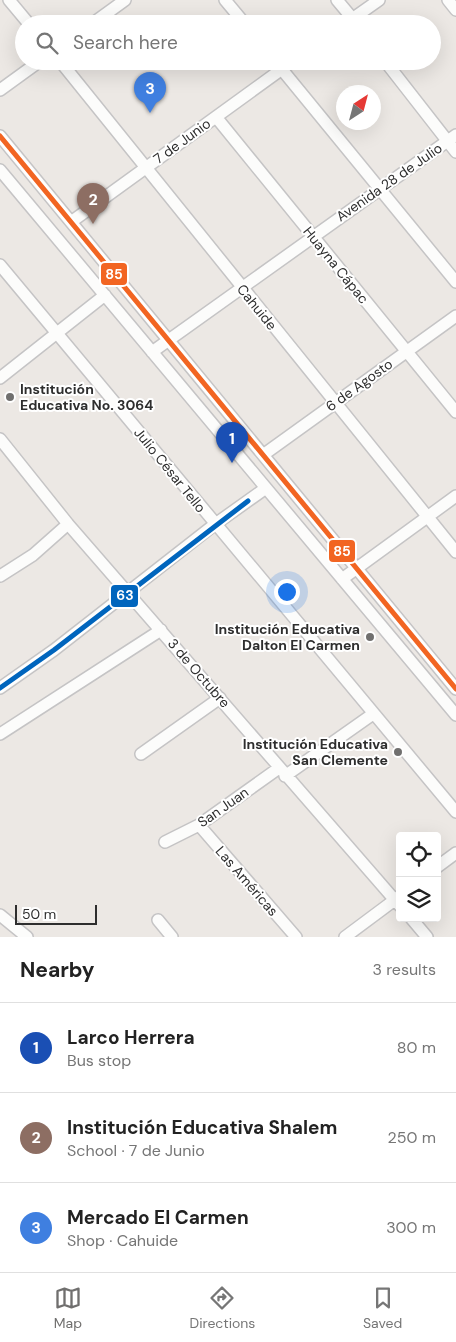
<!DOCTYPE html>
<html lang="en">
<head>
<meta charset="utf-8">
<style>
  :root { --surface:#fff; --page:#f6f6f6; --text:#222; --muted:#767676; --line:#e0e0e0; --accent:#706f6e }
  body { margin:0; font-family:"DM Sans",sans-serif; background:var(--page); color:var(--text) }
  .controls { position:absolute; right:15px; bottom:15px; display:grid; overflow:hidden; border-radius:5px; box-shadow:0 5px 20px #0002 }
  .controls button { width:45px; height:45px; display:grid; place-items:center; padding:0; border:0; border-bottom:1px solid var(--line); background:var(--surface); color:var(--text); font:25px sans-serif }
  .compass { position:absolute; left:336px; top:85px; width:45px; height:45px; border-radius:50%; background:var(--surface); box-shadow:0 5px 20px #0002; rotate:36deg }
  .scale { position:absolute; left:15px; bottom:12px; width:82px; box-sizing:border-box; padding-left:5px; border:2px solid #2e2e2e; border-top:0; font-size:14px; line-height:18px; white-space:nowrap; color:#2e2e2e; -webkit-text-stroke:4px #fff; paint-order:stroke }
  .you { position:absolute; left:286px; top:591px; width:18px; height:18px; margin:-12px; border:4px solid #fff; border-radius:50%; background:#1a73e8; box-shadow:0 0 0 8px #1a73e833 }
  .badge { display:grid; place-items:center; width:32px; height:32px; border-radius:50%; background:var(--accent); color:#fff; font-size:16px; font-weight:700 }
  .pin { position:absolute; translate:-50% -41px; filter:drop-shadow(0 1px 2px #0008) }
  .pin::after { content:''; position:absolute; top:26px; width:18px; height:15px; background:inherit; clip-path:polygon(0 0,100% 0,50% 100%) }
  .list { margin:0; padding:0; list-style:none }
  h2 { display:flex; justify-content:space-between; align-items:center; height:65px; margin:0; padding:0 20px; font-size:21px }
  h2 small { font-size:16px; font-weight:400; color:var(--muted) }
  .list li { display:grid; grid-template-columns:32px 1fr auto; gap:15px; align-items:center; box-sizing:border-box; height:90px; padding:0 20px; border-top:1px solid var(--line) }
  .list b { display:block; font-size:19px; white-space:nowrap }
  .list p { margin:0; font-size:16px; white-space:nowrap; color:var(--muted) }
  .list em { font-size:16px; font-style:normal; color:var(--muted) }
  .icon { flex:none; width:28px; height:28px; fill:none; stroke:currentColor; stroke-width:2; stroke-linecap:round; stroke-linejoin:round }
  .map { position:relative; flex:none; width:456px; height:937px; overflow:hidden }
  .search { position:absolute; background:var(--surface); box-shadow:0 5px 20px #0002; left:15px; right:15px; top:15px; height:55px; display:flex; align-items:center; gap:12px; box-sizing:border-box; padding:0 18px; border-radius:28px; color:var(--muted); font-size:19px }
  .sheet { height:335px; background:var(--surface) }
  nav { display:flex; justify-content:space-around; align-items:center; box-sizing:border-box; height:70px; border-top:1px solid var(--line); background:var(--surface); font-size:14px; color:var(--muted) }
  nav a { display:grid; justify-items:center; gap:2px }
  nav .on { color:var(--accent) }
  .map>svg:first-child { display:block }
  .lines { fill:none; stroke-linecap:round; stroke-linejoin:round }
  .minor-casing { stroke:#c5c4c5; stroke-width:14 }
  .minor { stroke:#fcfcfb; stroke-width:11 }
  .bus-1-casing { stroke:#fff; stroke-width:9 }
  .bus-2-casing { stroke:#fff; stroke-width:9 }
  .bus-1 { stroke:#f26522; stroke-width:5 }
  .bus-2 { stroke:#0065bd; stroke-width:5 }
  .poi-dot { fill:#706f6e; stroke:#fff; stroke-width:2 }
  .labels { text-anchor:middle; stroke-width:4; stroke-linejoin:round; paint-order:stroke }
  .street-label { font-size:14px; fill:#2e2e2e; stroke:#fff }
  .poi-label { font-size:14px; font-weight:bold; fill:#2e2e2e; stroke:#fff; text-anchor:end }
  .line-badge { stroke:#fff; stroke-width:2 }
  .badge-label { font-size:14px; text-anchor:middle; font-weight:bold; fill:#fff }
</style>
</head>
<body>
<div class="map">
<svg width="456" height="937" viewBox="0 0 456 937">
  <rect width="100%" height="100%" fill="#ece8e4"/>
  <g class="lines">
    <g class="minor-casing">
      <path id="minor" d="M9,0L29,24
        M225,0L245,24
        M337,0L357,24
        M448,0L456,10
        M92,24L125,0
        M345,24L379,0
        M60,61L456,552
        M275,61L456,282
        M385,61L456,152
        M0,90L40,61
        M216,117L456,412
        M0,136L456,689
        M0,170L456,715
        M71,222L293,61
        M0,265L456,812
        M152,352L456,135
        M0,378L105,295
        M0,439L68,524L400,906
        M263,455L456,316
        M0,576L33,555L68,524
        M342,579L456,496
        M0,688L54,650L214,525L266,488
        M0,734L161,630
        M141,754L220,698
        M285,776L373,714
        M199,825L296,937
        M165,842L199,825L279,768
        M437,867L456,853
        M0,915L27,937
        M411,918L427,937
        M158,920L172,937
        M345,937L400,896"/>
    </g>
    <use href="#minor" class="minor"/>
    <g class="bus-1-casing">
      <path id="bus-1" d="M0,136L456,689"/>
    </g>
    <g class="bus-2-casing">
      <path id="bus-2" d="M0,688L54,650L248,501"/>
    </g>
    <use href="#bus-1" class="bus-1"/>
    <use href="#bus-2" class="bus-2"/>
  </g>
  <g class="poi-dot">
    <circle cx="10" cy="397" r="5"/>
    <circle cx="370" cy="637" r="5"/>
    <circle cx="398" cy="752" r="5"/>
  </g>
  <g class="labels">
    <g class="street-label">
      <text transform="translate(182 141) rotate(-36)" y="5">7 de Junio</text>
      <text transform="translate(389 182) rotate(-35)" y="5">Avenida 28 de Julio</text>
      <text transform="translate(336 265) rotate(51)" y="5">Huayna Cápac</text>
      <text transform="translate(257 307) rotate(51)" y="5">Cahuide</text>
      <text transform="translate(359 385) rotate(-36)" y="5">6 de Agosto</text>
      <text transform="translate(170 470) rotate(51)" y="5">Julio César Tello</text>
      <text transform="translate(199 673) rotate(49)" y="5">3 de Octubre</text>
      <text transform="translate(223 807) rotate(-35)" y="5">San Juan</text>
      <text transform="translate(247 881) rotate(49)" y="5">Las Américas</text>
    </g>
    <g class="poi-label">
      <text x="20" y="394" text-anchor="start">Institución<tspan x="20" dy="16">Educativa No. 3064</tspan></text>
      <text x="360" y="634">Institución Educativa<tspan x="360" dy="16">Dalton El Carmen</tspan></text>
      <text x="388" y="749">Institución Educativa<tspan x="388" dy="16">San Clemente</tspan></text>
    </g>
  </g>
  <g class="line-badge">
    <rect x="100" y="262" width="28" height="24" rx="5" fill="#f26522"/>
    <rect x="328" y="539" width="28" height="24" rx="5" fill="#f26522"/>
    <rect x="110" y="584" width="29" height="24" rx="5" fill="#0065bd"/>
  </g>
  <g class="badge-label">
    <text x="114" y="279">85</text>
    <text x="342" y="556">85</text>
    <text x="125" y="600">63</text>
  </g>
</svg>
<div class="controls">
<button><svg class="icon" aria-label="locate" viewBox="0 0 24 24"><circle cx="12" cy="12" r="6"/><path d="M12 2v4M12 18v4M2 12h4M18 12h4"/></svg></button>
<button><svg class="icon" aria-label="layers" viewBox="0 0 24 24"><path d="M12 4l9 5-9 5-9-5zM3 14l9 5 9-5"/></svg></button>
</div>
<svg class="compass" viewBox="-18 -18 36 36"><path d="M0-13l5 13h-10z" fill="#e53935"/><path d="M0 13l5-13h-10z" fill="#767676"/></svg>
<div class="scale">50 m</div>
<div class="you"></div>
<div class="pin badge" style="left:232px;top:463px;background:#1a4fb4">1</div>
<div class="pin badge" style="left:93px;top:224px;background:#8d6e63">2</div>
<div class="pin badge" style="left:150px;top:113px;background:#3f7fe0">3</div>
<div class="search"><svg class="icon" aria-label="search" viewBox="0 0 24 24"><circle cx="10" cy="10" r="6"/><path d="M15 15l6 6"/></svg>Search here</div>
</div>
<section class="sheet">
<h2>Nearby<small>3 results</small></h2>
<ul class="list">
<li><span class="badge" style="background:#1a4fb4">1</span><div><b>Larco Herrera</b><p>Bus stop</p></div><em>80 m</em></li>
<li><span class="badge" style="background:#8d6e63">2</span><div><b>Institución Educativa Shalem</b><p>School · 7 de Junio</p></div><em>250 m</em></li>
<li><span class="badge" style="background:#3f7fe0">3</span><div><b>Mercado El Carmen</b><p>Shop · Cahuide</p></div><em>300 m</em></li>
</ul>
</section>
<nav>
<a class="on"><svg class="icon" aria-label="map" viewBox="0 0 24 24"><path d="M3 6l6-2 6 2 6-2v14l-6 2-6-2-6 2zM9 4v14M15 6v14"/></svg>Map</a>
<a><svg class="icon" aria-label="directions" viewBox="0 0 24 24"><path d="M12 3l9 9-9 9-9-9zM9 14v-3h6M13 9l2 2-2 2"/></svg>Directions</a>
<a><svg class="icon" aria-label="saved" viewBox="0 0 24 24"><path d="M7 4h10v16l-5-4-5 4z"/></svg>Saved</a>
</nav>
</body>
</html>
